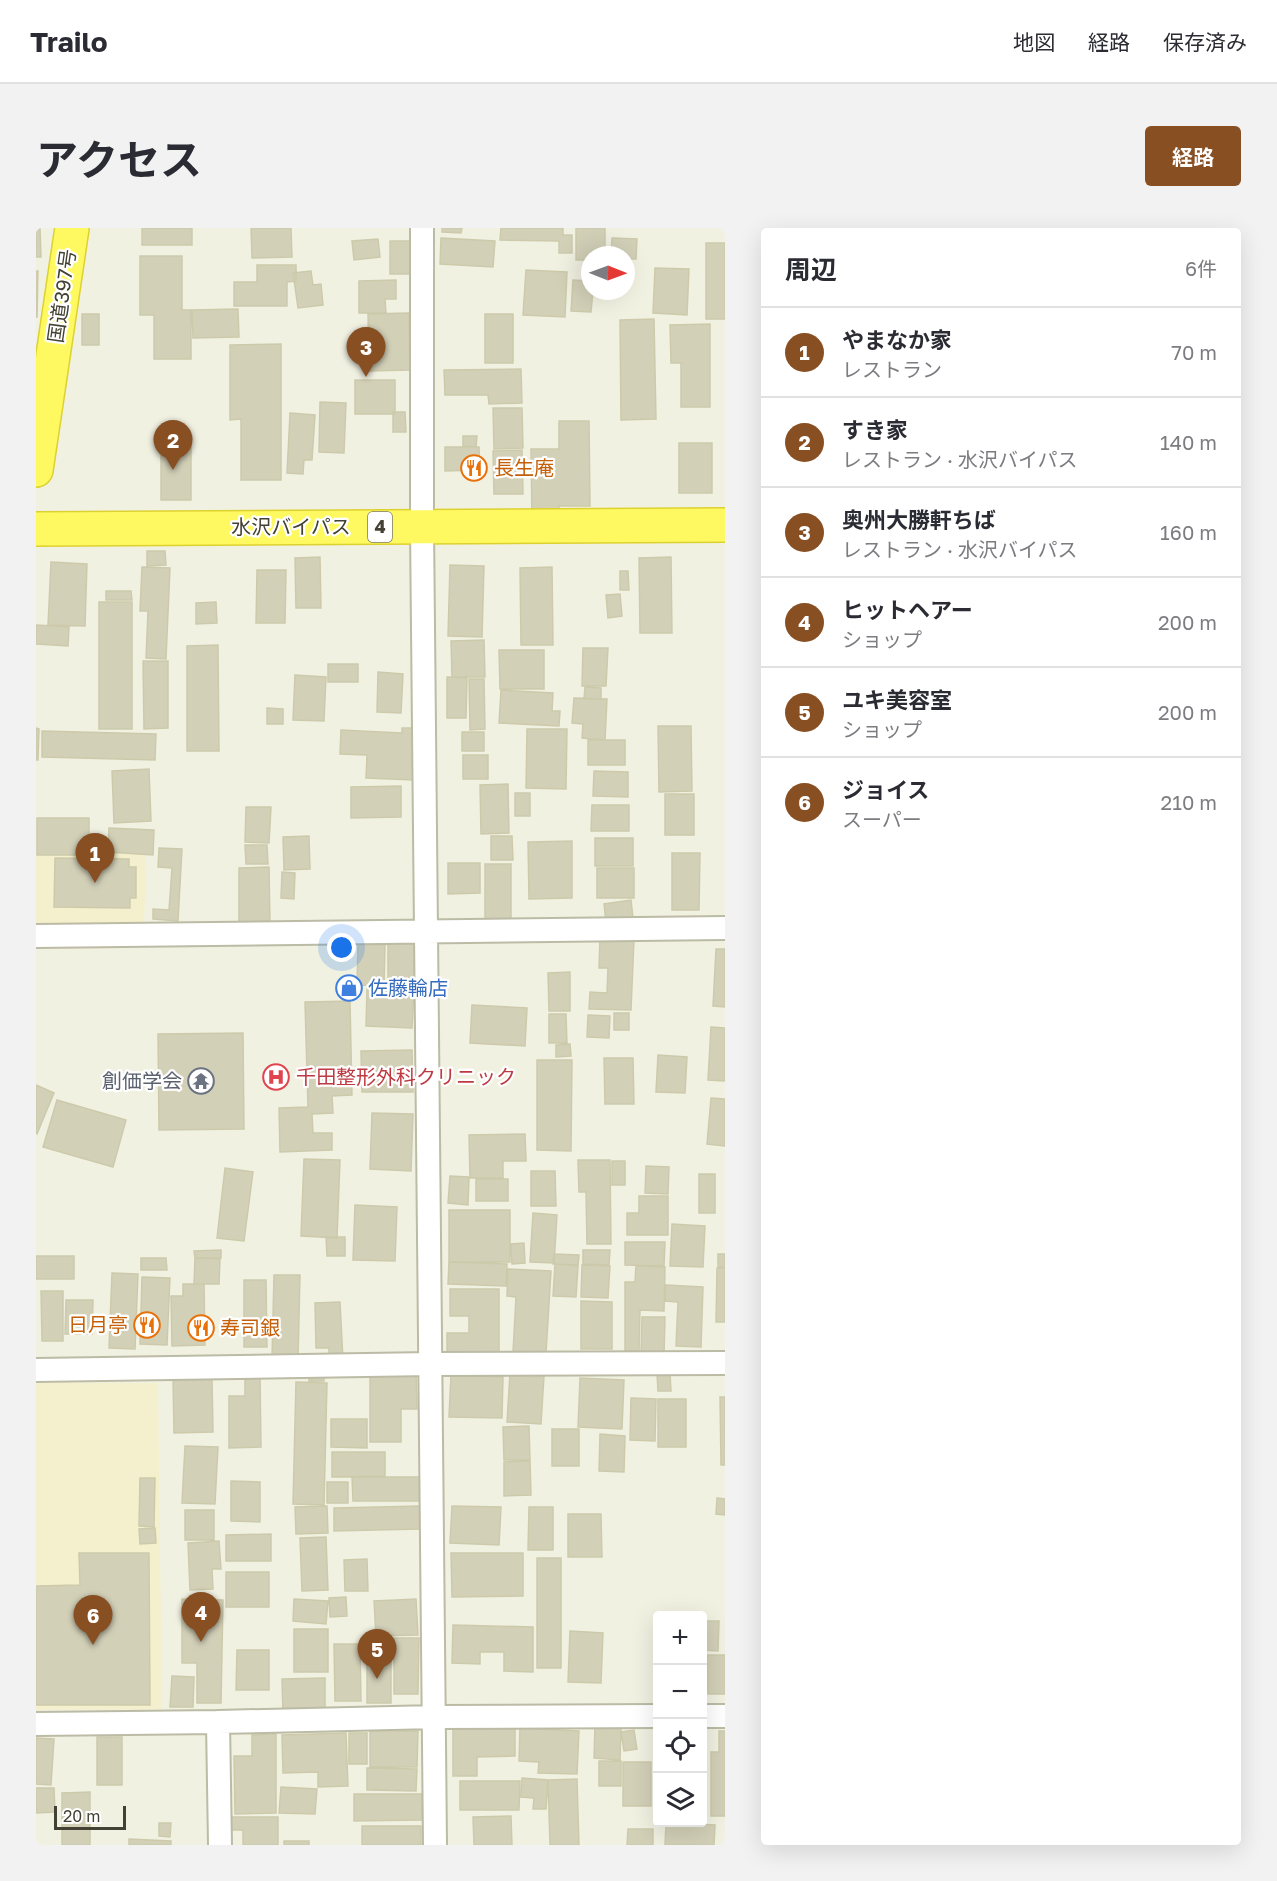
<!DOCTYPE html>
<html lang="ja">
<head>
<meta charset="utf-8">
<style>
  :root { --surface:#fff; --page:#f2f2f3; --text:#2b2b33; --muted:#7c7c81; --line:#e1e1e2; --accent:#884f23 }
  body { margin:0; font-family:"Golos Text","Noto Sans JP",sans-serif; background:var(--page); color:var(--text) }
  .controls { position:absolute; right:18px; bottom:18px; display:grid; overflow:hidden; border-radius:6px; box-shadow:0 6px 24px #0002 }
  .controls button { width:54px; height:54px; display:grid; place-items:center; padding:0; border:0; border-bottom:2px solid var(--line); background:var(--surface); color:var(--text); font:30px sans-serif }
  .compass { position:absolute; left:545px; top:18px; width:54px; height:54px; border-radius:50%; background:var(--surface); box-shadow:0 6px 24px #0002; rotate:91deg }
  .scale { position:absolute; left:18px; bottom:15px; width:72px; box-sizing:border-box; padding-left:6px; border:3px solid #434133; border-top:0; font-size:16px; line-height:21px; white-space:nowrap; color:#434133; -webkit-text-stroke:4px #fff; paint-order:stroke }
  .you { position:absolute; left:306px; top:720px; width:21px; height:21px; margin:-15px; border:4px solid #fff; border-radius:50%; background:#1a73e8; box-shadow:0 0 0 9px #1a73e833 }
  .badge { display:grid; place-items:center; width:39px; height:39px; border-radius:50%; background:var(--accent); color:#fff; font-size:20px; font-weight:700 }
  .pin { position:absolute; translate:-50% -50px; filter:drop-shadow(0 2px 3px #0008) }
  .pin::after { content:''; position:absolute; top:32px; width:21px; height:18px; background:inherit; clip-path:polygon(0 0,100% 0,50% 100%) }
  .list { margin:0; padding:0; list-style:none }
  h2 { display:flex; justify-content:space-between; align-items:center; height:78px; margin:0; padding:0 24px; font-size:26px }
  h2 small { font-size:20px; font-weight:400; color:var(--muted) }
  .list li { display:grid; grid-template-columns:39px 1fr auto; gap:18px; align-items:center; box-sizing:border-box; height:90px; padding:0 24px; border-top:2px solid var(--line) }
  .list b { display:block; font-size:22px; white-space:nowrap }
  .list p { margin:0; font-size:20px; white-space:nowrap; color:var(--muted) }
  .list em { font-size:20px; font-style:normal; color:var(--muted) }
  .icon { flex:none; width:33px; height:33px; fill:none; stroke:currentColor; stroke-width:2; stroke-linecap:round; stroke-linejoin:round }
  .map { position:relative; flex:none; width:689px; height:1617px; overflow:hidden; border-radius:6px }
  header { display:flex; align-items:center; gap:36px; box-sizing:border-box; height:84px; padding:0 30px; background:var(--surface); border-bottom:2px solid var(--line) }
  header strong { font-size:28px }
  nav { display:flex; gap:33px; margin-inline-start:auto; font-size:21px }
  .intro { display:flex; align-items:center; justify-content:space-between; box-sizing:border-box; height:144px; padding:0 36px }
  h1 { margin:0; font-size:42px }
  .button { padding:15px 27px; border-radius:6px; background:var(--accent); color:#fff; font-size:21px; font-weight:700 }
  main { display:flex; gap:36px; padding:0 36px }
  aside { flex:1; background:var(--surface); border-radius:6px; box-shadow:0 6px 24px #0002 }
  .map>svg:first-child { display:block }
  .commercial { fill:#f4efcc }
  .building { fill:#d3d0b8; stroke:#cdcaab; stroke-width:1.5 }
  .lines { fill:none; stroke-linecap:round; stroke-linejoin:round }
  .minor-casing { stroke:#bcbba5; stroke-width:26 }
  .highway-casing { stroke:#ddd130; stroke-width:36 }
  .minor { stroke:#fff; stroke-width:22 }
  .highway { stroke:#fef960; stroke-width:33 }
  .labels { text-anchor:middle; stroke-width:4.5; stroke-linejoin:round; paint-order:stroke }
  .shield { fill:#fff; stroke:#7b7a70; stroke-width:1.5 }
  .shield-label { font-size:18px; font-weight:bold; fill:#434133 }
  .street-label { font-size:20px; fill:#434133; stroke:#fff }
  .food-label { font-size:20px; fill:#c56008; stroke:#fff; text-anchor:start }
  .shop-label { font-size:20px; fill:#366cbe; stroke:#fff; text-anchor:start }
  .health-label { font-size:20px; fill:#be3a42; stroke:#fff; text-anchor:start }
  .worship-label { font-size:20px; fill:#5b616d; stroke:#fff; text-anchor:end }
</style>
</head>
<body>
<header>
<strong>Trailo</strong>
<nav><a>地図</a><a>経路</a><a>保存済み</a></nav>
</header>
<div class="intro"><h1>アクセス</h1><a class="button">経路</a></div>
<main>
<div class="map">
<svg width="689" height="1617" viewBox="0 0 689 1617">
  <rect width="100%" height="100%" fill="#f1f1e2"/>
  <path class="commercial" d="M0,622L110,623L108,700H0Z
    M0,1155H122L126,1481L0,1482Z"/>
  <path class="building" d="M0,0H4L5,29H0Z
    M106,0H156V17H106Z
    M215,0H255L256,29L216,30Z
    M406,0H426L425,5L406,4Z
    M465,0H527V7H536V25H523V13L464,12Z
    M540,0H569V27H554V32H540Z
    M405,10L459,13L457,39L404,36Z
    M576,10L601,11L600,31H590V27H575Z
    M342,11L344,29L318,32L316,13Z
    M354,13H374V46H354Z
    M670,15H689V91H670Z
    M104,28H146V82H155V131H118V87H104Z
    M221,37H260V53L251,54V78H198V54H221Z
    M619,40L653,41L651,87L617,85Z
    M490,42L531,44L529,89L487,87Z
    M0,43H2L1,89H0Z
    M275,43L277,57L285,56L287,77L262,80L257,45Z
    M360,52V71H349L350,85H323V53Z
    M537,52L554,53V63H557L555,84L535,83Z
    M202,81L203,109L157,110L156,82Z
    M373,85L374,142L333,143L332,86Z
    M46,86H63V117H46Z
    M449,86H477V135H449Z
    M618,91L620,191L585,192L584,92Z
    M674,96V179H645V135H635L634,97Z
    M245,116V252H205V191L194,192V117Z
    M485,141L486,175L453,176L452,167H409L408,142Z
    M319,152H359V186H319Z
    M284,174L310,175L308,225L283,224Z
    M457,180H486L487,220L458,221Z
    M357,184H369L370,204H357Z
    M254,185L279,187L276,232H268L267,246L251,245Z
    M523,193H553L554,278H523V291L496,292L495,221H523Z
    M427,208H441L440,219L427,218Z
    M125,214H155V272H125Z
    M643,215H676V265H643Z
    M409,219H443L444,242L409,243Z
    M486,222L487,266H458L457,223Z
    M111,323H129L130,337L111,338Z
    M284,329L285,380H260L259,330Z
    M635,329L636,405H604L603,330Z
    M15,334L51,336L49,398L12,397Z
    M414,337L448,338L446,409L412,408Z
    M106,339L134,340L130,431L110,430L112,383H104Z
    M516,339L517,417H485L484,340Z
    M221,342H250L249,395H220Z
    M584,343H592L593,362H584Z
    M70,363H95L96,372H70Z
    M584,366L586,388L572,390L570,367Z
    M63,374H96V501H63Z
    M180,374L181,395L160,396V375Z
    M0,397L33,399L32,418L0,416Z
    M448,412L449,449H416L415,413Z
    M182,417L183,523H151V418Z
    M547,420H572L570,458H546Z
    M463,422H508V461H464Z
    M107,433H132V500L108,501Z
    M292,436H322V454H292Z
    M342,444L367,446L365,485L341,484Z
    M259,447L290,449L288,493L257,492Z
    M411,449L431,450L430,490H411Z
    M433,451H448L449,501L434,502Z
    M549,459L565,460V471H548Z
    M465,462L517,465L516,483H524L523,498L463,495Z
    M538,470L571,471L569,512L546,510L547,496L536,495Z
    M231,480L247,481V496H231Z
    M622,498H655L656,563L623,564Z
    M0,500L3,501L2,532H0Z
    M366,500H379L377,552L330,550L331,527L304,526L305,502L366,505Z
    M491,501H531L530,561L490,560Z
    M6,503L120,506L119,532L6,529Z
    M426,504H448V523H426Z
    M552,512H589V537H552Z
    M427,527H452V551H427Z
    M113,541L115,593L78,595L76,543Z
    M558,543L592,544V569L557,568Z
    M472,556L473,605L445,606L444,557Z
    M365,558V589L315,590V559Z
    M479,565H494V588H479Z
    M629,566H658V607H629Z
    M556,577H593V603H555Z
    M210,579H235L233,615L209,614Z
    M1,590H53V627H1Z
    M73,600L118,602L117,627L72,624Z
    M273,608L274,641L248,642L247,609Z
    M455,608H476L477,632H455Z
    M559,610H597V638H559Z
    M536,613V670L493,671L492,614Z
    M209,617H231L232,636H210Z
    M123,620L146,621L142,693L117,691V681L133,682L136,640L122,639Z
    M636,625H664L663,682H636Z
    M19,630L93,631V639H100V670H94V680L18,679Z
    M412,635H444V665L412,666Z
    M449,636H475V703H449Z
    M233,639L234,696H203V640Z
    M561,640H598V670H561Z
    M246,644L259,645L258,671L245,670Z
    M595,672L597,690L570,694L568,676Z
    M564,710L598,711L595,782L553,781L554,764L571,765L572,740H563Z
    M380,714V763H352V715Z
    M322,716L349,717L348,758L321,757Z
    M680,721H689V779L677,778Z
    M534,744V783H513L512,745Z
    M331,761L378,763L376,800L330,798Z
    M314,773L316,867L296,868L297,885L276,886L277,905H296V922L244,924L243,880L272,879L269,774Z
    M436,777L491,780L489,818L434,815Z
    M578,785H593V802H578Z
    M513,786H530L531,815H513Z
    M552,787L574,788L573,810L551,809Z
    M675,799L689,800V853L672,852Z
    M207,805L208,901L123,902L122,806Z
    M534,816L535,828L520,829V817Z
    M376,822L377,864H326L325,823Z
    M622,827L651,829L649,865L620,864Z
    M568,830H597L598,876H569Z
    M501,832H536L535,923L501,922Z
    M0,857L18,865L1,906L0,905Z
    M675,870L689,871V918L671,916Z
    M21,872L90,892L77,939L7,919Z
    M336,885L377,886L375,943L334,941Z
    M489,906L490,933H467V950H434L433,907Z
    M268,931L304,932L301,1010L265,1008Z
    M542,932H574L575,1016H551L550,964H543Z
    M576,933H589V957H576Z
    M610,938L633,939L632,966L609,965Z
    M189,940L217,944L208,1013L181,1010Z
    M495,943H519L520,978H495Z
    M663,946H679V985H663Z
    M414,948L433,949L432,977L412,975Z
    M440,951H472V973H440Z
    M603,968H632V1007H591V985H603Z
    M319,977L361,979L359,1033L317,1032Z
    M413,982H474V1034H413Z
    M497,985L521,987L518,1035L494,1034Z
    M636,996L669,998L667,1039L634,1038Z
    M290,1009H309V1028H291Z
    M589,1014H629L628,1038L589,1037Z
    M488,1015L489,1035L476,1036L475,1016Z
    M185,1022V1030H159L158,1023Z
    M547,1022H574L573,1037L547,1036Z
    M518,1026L543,1027L542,1037L517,1036Z
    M682,1026H689V1039H682Z
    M0,1028H38V1051H0Z
    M105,1030H130L131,1042H105Z
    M159,1030L184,1031L183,1056H158Z
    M413,1034L471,1036L470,1058L412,1056Z
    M519,1036L542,1038L540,1069L517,1068Z
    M546,1037L574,1038L572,1070L545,1069Z
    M600,1038L629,1039L628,1083L604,1082L603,1123H589V1054H599Z
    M681,1040H689V1094H680Z
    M472,1041L515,1043L510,1125L477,1124L480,1069L471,1068Z
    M76,1045L102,1046L99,1121L73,1120Z
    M238,1047H264L262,1132L236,1131Z
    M106,1049L134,1050L131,1117L104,1116Z
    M208,1052H230L231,1119H208Z
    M147,1056H168L169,1117L136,1118L135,1068H147Z
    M630,1057L667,1059L665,1119L640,1118L642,1074L629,1073Z
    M414,1061H463V1133L411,1132V1105H433V1088H414Z
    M5,1063H27V1113H6Z
    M30,1072H57L56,1106H29Z
    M545,1073L576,1074V1121H545Z
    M304,1074L307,1132H293V1120H280L279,1075Z
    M606,1089H629L628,1127L605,1126Z
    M334,1145H380L381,1181H365V1214H334Z
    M474,1145L508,1148L505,1196L471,1194Z
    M288,1146V1153H273V1147Z
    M621,1146H634L635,1163H622Z
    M415,1147L467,1149L466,1190L413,1189Z
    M224,1148L225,1219L193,1220V1168H209V1149Z
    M544,1150L588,1152L586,1201L542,1199Z
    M137,1151H176L177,1204L138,1205Z
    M260,1154L291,1155L288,1277L257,1276Z
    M684,1169H689V1237H685Z
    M595,1170L620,1171L619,1213L594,1212Z
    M622,1171H650V1219H622Z
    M295,1191H331V1220L295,1219Z
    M493,1198L494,1232H468L467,1199Z
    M516,1201H543V1238H516Z
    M564,1206L589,1208L588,1244L563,1243Z
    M149,1218L182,1219L179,1276L146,1275Z
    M296,1224H349V1248L296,1249Z
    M494,1233L495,1267L468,1268V1234Z
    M316,1249H384V1273H317Z
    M104,1250H119L118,1299L103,1298Z
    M195,1253L224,1254V1294L195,1293Z
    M291,1254H312V1275H291Z
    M681,1270L689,1271V1287L680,1286Z
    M291,1278L292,1305L260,1306L259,1279Z
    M384,1278V1301L298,1303V1280Z
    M416,1278L465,1279L463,1317L414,1315Z
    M493,1279H517V1322H492Z
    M149,1282H178V1312H149Z
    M532,1286H565L566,1329H532Z
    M119,1300L120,1315L104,1316L103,1301Z
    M235,1306V1333H190V1307Z
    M290,1309L292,1362L266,1363L264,1310Z
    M183,1313L185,1341H176L177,1361L154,1362L152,1315Z
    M43,1325H113L114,1477H0V1358L44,1357Z
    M415,1325H487V1368L416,1369Z
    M501,1330H525V1440H501Z
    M331,1331L332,1363H309L308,1332Z
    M190,1344H233V1379H190Z
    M310,1369L311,1388L294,1389L293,1370Z
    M146,1371L187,1372L185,1475H161V1435H146Z
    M258,1371L292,1373L290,1396L257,1393Z
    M380,1371L382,1407L340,1408L338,1373Z
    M666,1393H683L682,1423L666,1422Z
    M417,1397L497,1399V1444L468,1443V1424H444V1436L416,1435Z
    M258,1401H292V1444H258Z
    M534,1403L567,1405L565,1455L532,1454Z
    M358,1410H383L382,1466H358Z
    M298,1416H324L325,1473H299Z
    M201,1422H233V1462H200Z
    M355,1422V1475H331V1423Z
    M671,1427H689V1466H672Z
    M136,1448L158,1449L157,1479H134Z
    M289,1450V1485L247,1486L246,1451Z
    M417,1498H479V1528L441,1529V1548H417Z
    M559,1498L585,1499L584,1532L558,1530Z
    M484,1500L543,1503L541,1546L502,1545L503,1534L483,1533Z
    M598,1502L601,1521L588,1523L585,1504Z
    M334,1503H382L381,1539H334Z
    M683,1503H689V1588H675V1524H683Z
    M310,1505L312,1558L282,1559V1544L247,1545L246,1507Z
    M313,1505H331V1536H313Z
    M240,1506V1585L199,1586L198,1528H216V1507Z
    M61,1509H86V1557H61Z
    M0,1510L18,1511L15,1557L0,1556Z
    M563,1533H585V1558H563Z
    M587,1534H615V1578H587Z
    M331,1540L381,1541L380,1563L331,1562Z
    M486,1550L512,1552L510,1581H497L498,1570L485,1569Z
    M541,1551L543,1617H514L512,1552Z
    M424,1553H484L483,1582H424Z
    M245,1559L281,1561L279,1586L243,1585Z
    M0,1560H18L19,1584L0,1585Z
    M54,1564V1617H26V1565Z
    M318,1566H386V1592L318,1593Z
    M475,1588L476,1617H438L437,1589Z
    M193,1589H242V1617H207V1602H192Z
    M123,1595H135L134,1609L123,1608Z
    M630,1595L679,1597L678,1617H629Z
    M326,1598H385V1617H326Z
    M592,1601H617V1617H591Z
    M93,1611L135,1613V1617H93Z
    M248,1613H273V1617H248Z"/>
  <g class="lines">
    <g class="minor-casing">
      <path id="minor" d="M386,0V298L399,1617
        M0,708L689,700
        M0,1142L394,1136L689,1135
        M666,1488H689
        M182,1494L184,1617
        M0,1496L182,1494L399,1489L622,1488"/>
    </g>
    <g class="highway-casing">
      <path id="highway" d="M0,242L36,0
        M0,301L689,297"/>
    </g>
    <use href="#minor" class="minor"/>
    <use href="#highway" class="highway"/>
  </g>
  <defs>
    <g id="restaurant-ring" transform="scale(1.35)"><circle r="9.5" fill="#fff" stroke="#e8710a" stroke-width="1.5"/><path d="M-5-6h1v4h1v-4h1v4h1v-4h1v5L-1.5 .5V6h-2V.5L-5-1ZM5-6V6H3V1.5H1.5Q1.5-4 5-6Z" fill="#e8710a"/></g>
    <g id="shop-ring" transform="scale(1.35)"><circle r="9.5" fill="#fff" stroke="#3f7fe0" stroke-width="1.5"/><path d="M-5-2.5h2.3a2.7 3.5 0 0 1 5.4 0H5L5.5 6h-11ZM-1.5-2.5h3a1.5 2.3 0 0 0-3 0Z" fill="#3f7fe0"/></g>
    <g id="hospital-ring" transform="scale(1.35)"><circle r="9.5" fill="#fff" stroke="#e0444e" stroke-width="1.5"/><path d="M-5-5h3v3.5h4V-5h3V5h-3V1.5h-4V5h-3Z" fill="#e0444e"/></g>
    <g id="temple-ring" transform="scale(1.35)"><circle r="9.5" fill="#fff" stroke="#6b7280" stroke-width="1.5"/><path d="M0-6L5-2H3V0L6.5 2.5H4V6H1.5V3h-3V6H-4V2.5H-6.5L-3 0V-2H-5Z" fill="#6b7280"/></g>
  </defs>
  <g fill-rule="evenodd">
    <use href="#restaurant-ring" x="438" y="240"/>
    <use href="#shop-ring" x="313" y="760"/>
    <use href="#hospital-ring" x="240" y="849"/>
    <use href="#temple-ring" x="165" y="853"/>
    <use href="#restaurant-ring" x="111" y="1097"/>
    <use href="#restaurant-ring" x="165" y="1100"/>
  </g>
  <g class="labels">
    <rect class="shield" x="332" y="284" width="24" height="30" rx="4.5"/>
    <g class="shield-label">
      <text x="344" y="305">4</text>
    </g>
    <g class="street-label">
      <text transform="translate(26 68) rotate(-82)" y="7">国道397号</text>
      <text x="255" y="306">水沢バイパス</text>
    </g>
    <g class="food-label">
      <text x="458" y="247">長生庵</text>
      <text x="92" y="1104" text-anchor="end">日月亭</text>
      <text x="184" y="1107">寿司銀</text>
    </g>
    <g class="shop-label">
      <text x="332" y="767">佐藤輪店</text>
    </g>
    <g class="health-label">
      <text x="260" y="856">千田整形外科クリニック</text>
    </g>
    <g class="worship-label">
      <text x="146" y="860">創価学会</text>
    </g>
  </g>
</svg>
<div class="controls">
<button>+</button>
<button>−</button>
<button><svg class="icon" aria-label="locate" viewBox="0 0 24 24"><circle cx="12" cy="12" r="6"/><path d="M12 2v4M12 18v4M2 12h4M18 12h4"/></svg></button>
<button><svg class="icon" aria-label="layers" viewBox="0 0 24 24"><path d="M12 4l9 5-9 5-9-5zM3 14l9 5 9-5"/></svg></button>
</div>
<svg class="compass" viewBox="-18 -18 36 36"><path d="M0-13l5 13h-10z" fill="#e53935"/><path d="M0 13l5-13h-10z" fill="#7c7c81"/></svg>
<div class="scale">20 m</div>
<div class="you"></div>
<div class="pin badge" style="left:59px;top:655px">1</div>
<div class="pin badge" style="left:137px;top:242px">2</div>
<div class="pin badge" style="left:330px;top:149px">3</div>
<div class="pin badge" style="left:165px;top:1414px">4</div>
<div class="pin badge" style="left:341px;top:1451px">5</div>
<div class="pin badge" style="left:57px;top:1417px">6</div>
</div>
<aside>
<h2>周辺<small>6件</small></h2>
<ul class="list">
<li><span class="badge">1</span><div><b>やまなか家</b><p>レストラン</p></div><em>70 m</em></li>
<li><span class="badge">2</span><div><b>すき家</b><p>レストラン · 水沢バイパス</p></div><em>140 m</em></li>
<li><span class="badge">3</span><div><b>奥州大勝軒ちば</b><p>レストラン · 水沢バイパス</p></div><em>160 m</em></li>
<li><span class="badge">4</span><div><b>ヒットヘアー</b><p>ショップ</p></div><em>200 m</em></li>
<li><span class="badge">5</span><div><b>ユキ美容室</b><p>ショップ</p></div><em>200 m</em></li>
<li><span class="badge">6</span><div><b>ジョイス</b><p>スーパー</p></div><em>210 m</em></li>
</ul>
</aside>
</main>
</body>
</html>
